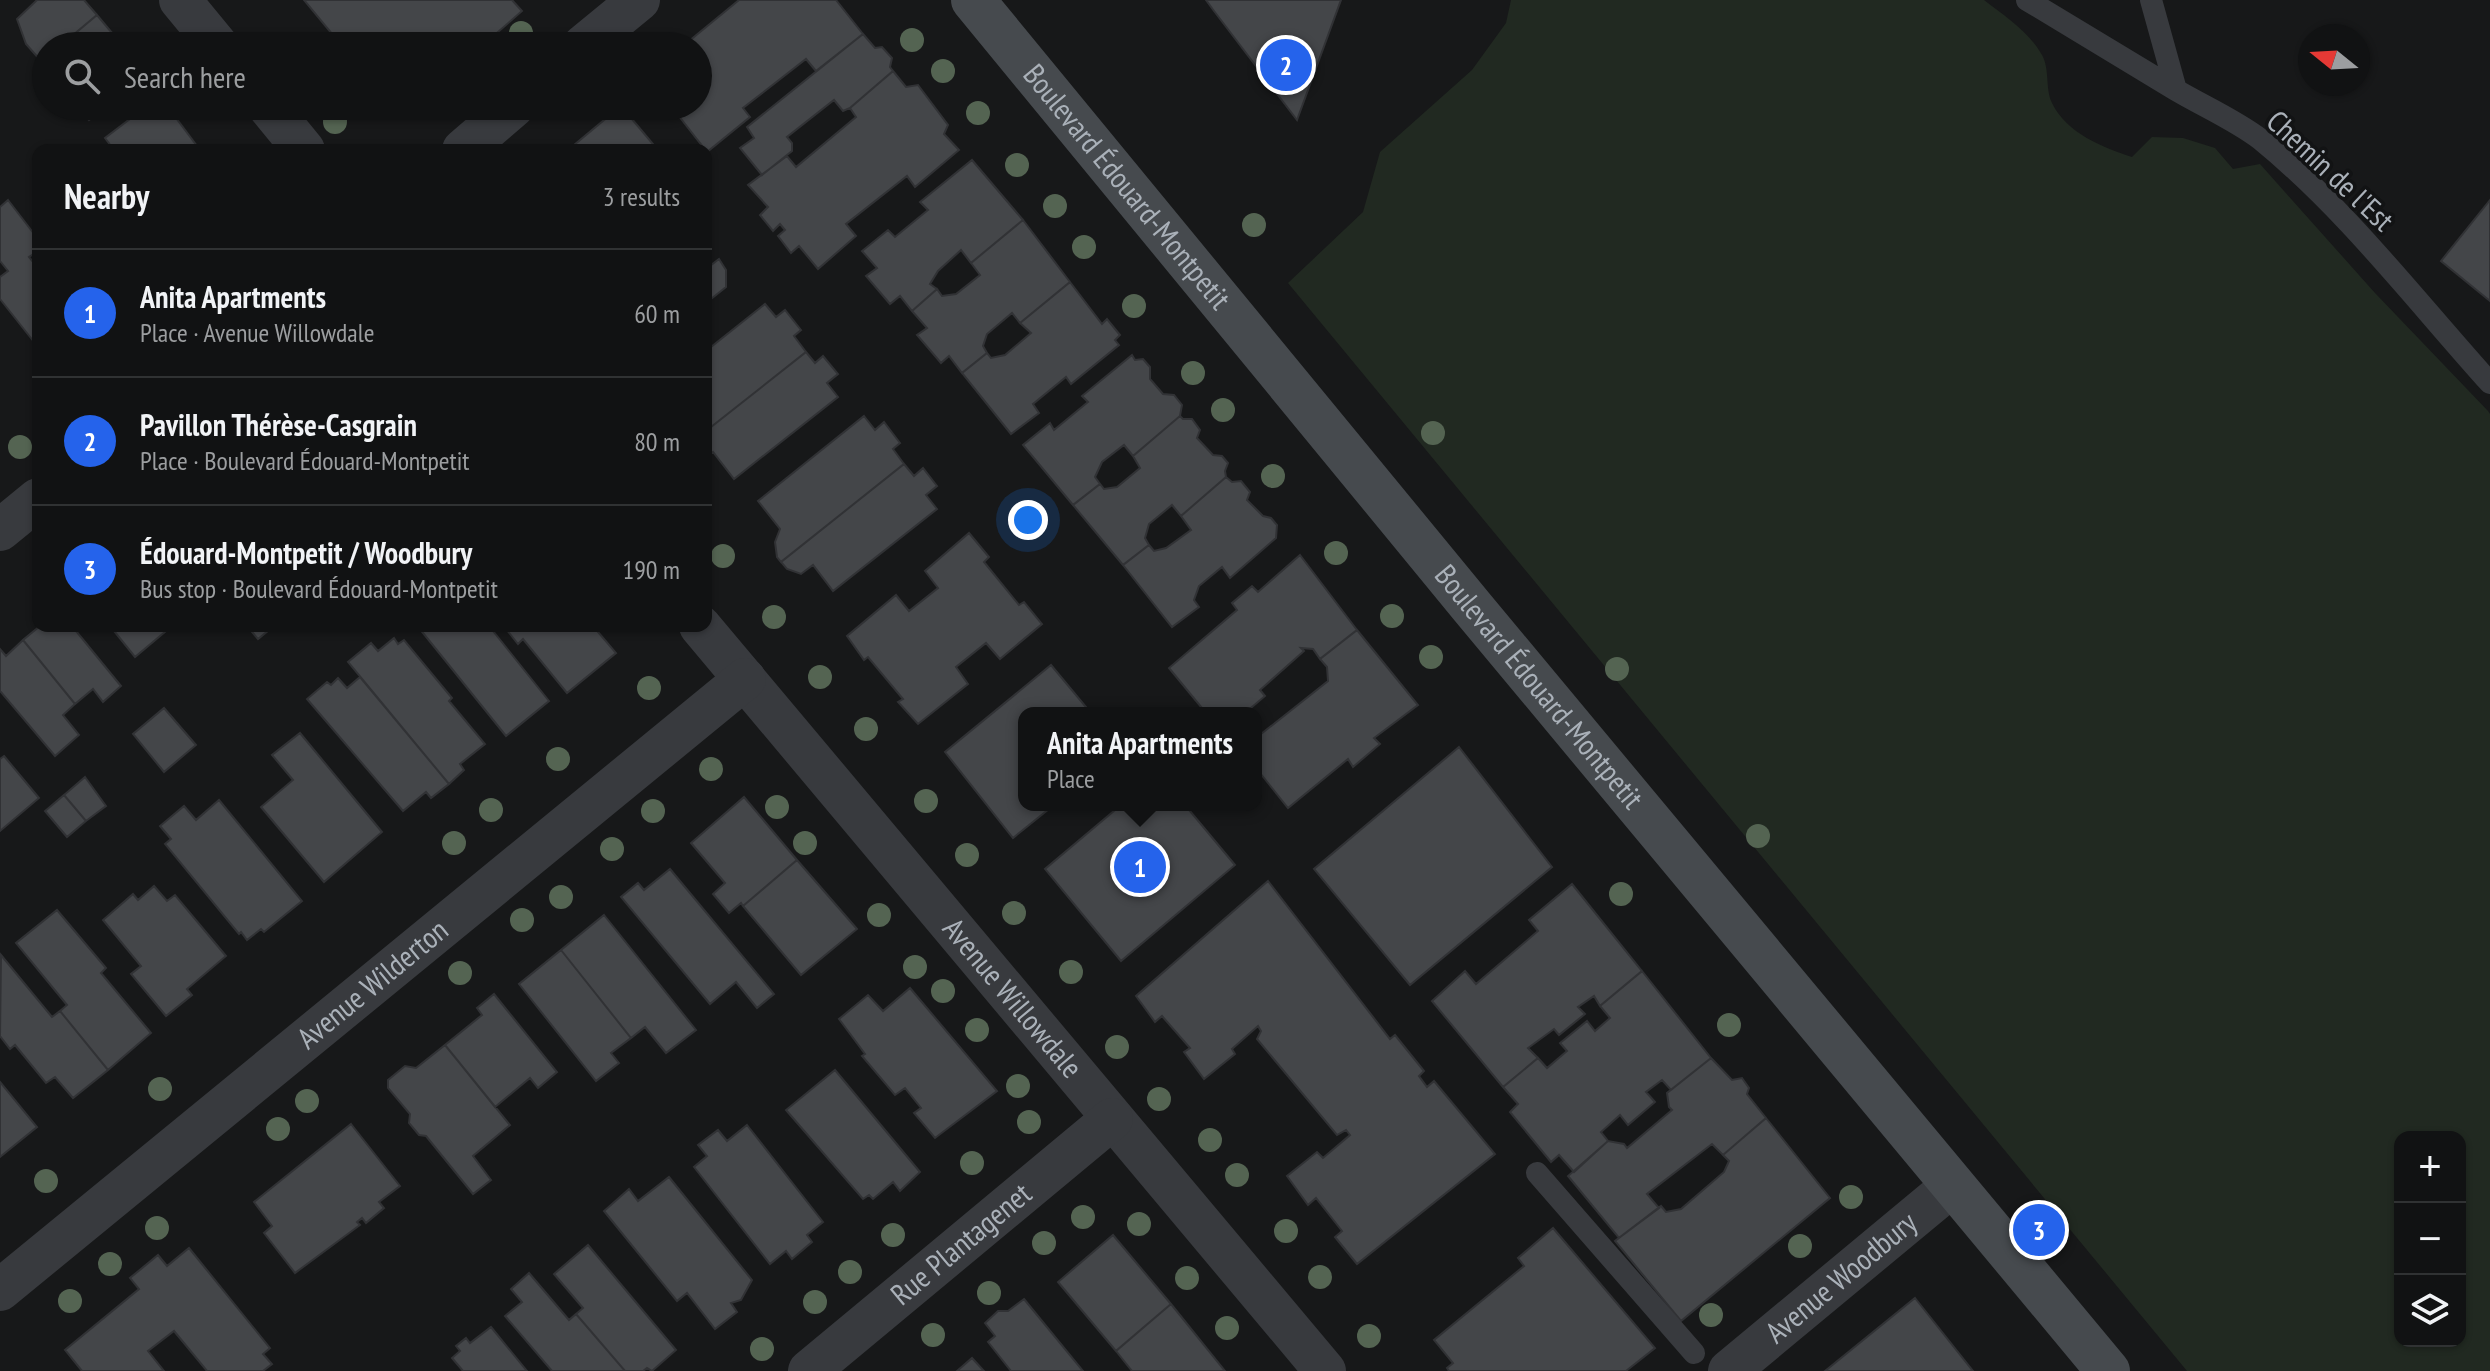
<!DOCTYPE html>
<html lang="en">
<head>
<meta charset="utf-8">
<style>
  :root { --surface:#111213; --page:#1a1b1c; --text:#f1f3f6; --muted:#9c9ea0; --line:#303233; --accent:#2563eb }
  body { margin:0; font-family:"PT Sans Narrow",sans-serif; background:var(--page); color:var(--text) }
  .controls { position:absolute; right:24px; bottom:24px; display:grid; overflow:hidden; border-radius:16px; box-shadow:0 2px 6px #0004 }
  .controls button { width:72px; height:72px; display:grid; place-items:center; padding:0; border:0; border-bottom:2px solid var(--line); background:var(--surface); color:var(--text); font:40px sans-serif }
  .compass { position:absolute; left:2298px; top:24px; width:72px; height:72px; border-radius:50%; background:var(--surface); box-shadow:0 2px 6px #0004; rotate:288deg }
  .you { position:absolute; left:1028px; top:520px; width:28px; height:28px; margin:-20px; border:6px solid #fff; border-radius:50%; background:#1a73e8; box-shadow:0 0 0 12px #1a73e833 }
  .badge { display:grid; place-items:center; width:52px; height:52px; border-radius:50%; background:var(--accent); color:#fff; font-size:26px; font-weight:700 }
  .pin { position:absolute; translate:-50% -50%; border:4px solid #fff; box-shadow:0 2px 8px #0006 }
  .popup { position:absolute; left:1018px; top:707px; width:244px; height:104px; box-sizing:border-box; display:grid; place-content:center; border-radius:16px; background:var(--surface); filter:drop-shadow(0 2px 6px #0005); font-size:26px; white-space:nowrap; color:var(--muted) }
  .popup b { font-size:30px; color:var(--text) }
  .popup::after { content:''; position:absolute; left:50%; top:100%; margin-left:-16px; border:16px solid transparent; border-top-color:var(--surface) }
  .list { margin:0; padding:0; list-style:none }
  h2 { display:flex; justify-content:space-between; align-items:center; height:104px; margin:0; padding:0 32px; font-size:34px }
  h2 small { font-size:26px; font-weight:400; color:var(--muted) }
  .list li { display:grid; grid-template-columns:52px 1fr auto; gap:24px; align-items:center; box-sizing:border-box; height:128px; padding:0 32px; border-top:2px solid var(--line) }
  .list b { display:block; font-size:30px; white-space:nowrap }
  .list p { margin:0; font-size:26px; white-space:nowrap; color:var(--muted) }
  .list em { font-size:26px; font-style:normal; color:var(--muted) }
  .icon { flex:none; width:44px; height:44px; fill:none; stroke:currentColor; stroke-width:2; stroke-linecap:round; stroke-linejoin:round }
  .map { position:relative; flex:none; width:2490px; height:1371px; overflow:hidden }
  .search { position:absolute; background:var(--surface); box-shadow:0 2px 6px #0004; left:32px; top:32px; width:680px; height:88px; display:flex; align-items:center; gap:20px; box-sizing:border-box; padding:0 28px; border-radius:44px; color:var(--muted); font-size:30px }
  .panel { position:absolute; background:var(--surface); box-shadow:0 2px 6px #0004; left:32px; top:144px; width:680px; height:488px; border-radius:16px }
  .map>svg:first-child { display:block }
  .green { fill:#212921; fill-rule:evenodd }
  .building { fill:#444649; stroke:#313235; stroke-width:2 }
  .lines { fill:none; stroke-linecap:round; stroke-linejoin:round }
  .lane { stroke:#383a3e; stroke-width:22 }
  .street { stroke:#383a3e; stroke-width:42 }
  .secondary { stroke:#464a4e; stroke-width:44 }
  .tree { fill:#546452 }
  .labels { text-anchor:middle; stroke-width:7; stroke-linejoin:round; paint-order:stroke }
  .street-label { font-size:30px; fill:#aab1b9; stroke:#121314 }
</style>
</head>
<body>
<div class="map">
<svg width="2490" height="1371" viewBox="0 0 2490 1371">
  <rect width="100%" height="100%" fill="#171819"/>
  <path class="green" d="M1511,0H1984C2006,17 2028,31 2042,55C2050,69 2045,89 2052,103C2066,133 2104,148 2132,157L2152,137L2183,138L2215,148L2233,169L2260,164L2375,293L2488,411L2490,414V1371H2187L1288,283L1363,212L1380,152L1472,70L1506,23ZM2400,1137H2460V1341H2400Z"/>
  <path class="building" d="M37,0H84L97,15L60,46H46V57L41,61L26,44L17,19Z
    M304,0H512L522,11L482,46H342Z
    M739,0H836L863,34L816,71L806,59L743,108L750,117L707,152L671,106H698V46H683Z
    M1206,0H1341L1297,120L1214,11Z
    M97,15L123,46H60Z
    M863,34L875,48L882,47L892,58L890,67L893,71L850,108L843,111L834,100L787,137L792,143V151L762,175L740,148L754,138L747,127Z
    M893,71L906,87L918,85L948,125L944,134L959,150L915,187L907,176L846,224L856,236L818,269L799,246L791,253L778,236L785,230L780,224L773,231L760,215L768,207L748,185L787,156L796,167L856,117L850,108Z
    M77,106H106L89,120Z
    M147,106H167L200,150H114L105,138Z
    M621,106L658,150H568Z
    M972,160L1023,220L971,263L961,250L938,271L930,284L937,289L912,311L900,296L890,304L866,276L877,268L862,251L888,230L895,237L928,210L920,202Z
    M8,200L38,239V251L29,257L38,268V347L0,299V277L8,271L0,261V207Z
    M2490,200V301L2441,261Z
    M1023,220L1070,282L1020,323L1012,313L987,334L983,346L987,353L962,373L949,356L941,363L917,335L927,328L912,311L937,289L942,296L956,294L980,275L971,263Z
    M719,259L726,270V287L706,303V269Z
    M1070,282L1102,324L1107,319L1120,335L1115,340L1119,345L1071,384L1066,377L1033,404L1039,413L1011,434L962,373L987,353L991,358L1005,355L1031,333L1020,323Z
    M765,304L776,317L785,310L801,330L794,336L806,352L706,431V351Z
    M806,352L815,363L823,356L838,374L827,383L838,397L734,479L713,452L706,458V431Z
    M1132,355L1135,360L1143,359L1150,367V379L1163,394L1174,395L1182,405L1180,416L1133,456L1124,445L1102,462L1095,477L1100,484L1073,505L1023,445L1050,423L1054,430L1088,402L1082,396Z
    M864,416L875,430L884,422L900,443L893,449L904,464L781,562L777,557L775,542L780,529L758,501Z
    M1180,416L1183,419H1192L1200,430L1197,438L1213,455L1222,456L1228,463L1225,471L1226,477L1181,516L1172,505L1149,524L1145,538L1149,545L1123,565L1073,505L1100,484L1104,489L1117,487L1140,468L1133,456Z
    M904,464L914,476L923,468L937,486L926,495L937,509L833,591L813,565L801,574L787,569L781,562Z
    M1226,477L1232,482L1241,481L1250,492L1247,500L1263,516L1271,518L1277,525L1276,538L1230,578L1222,567L1199,586L1194,600L1199,607L1172,627L1123,565L1149,545L1154,551L1166,548L1191,530L1181,516Z
    M969,533L989,557L984,562L1019,605L1024,602L1042,624L1000,659L986,643L956,667L968,684L918,724L898,702L903,699L868,657L864,660L847,636L896,595L909,611L938,588L925,571Z
    M1300,555L1357,630L1320,659L1313,649L1301,648L1304,651L1260,690L1265,696L1245,713H1206L1169,668L1237,610L1232,603L1252,586L1258,592Z
    M40,626H72L121,686L103,702L93,689L75,704L23,640Z
    M110,626H172L135,657Z
    M247,626H274L258,639Z
    M421,626H489L549,701L506,736L419,628Z
    M510,626H593L616,653L567,693L523,639L518,644L506,629Z
    M1357,630L1418,705L1374,738L1380,744L1353,767L1348,759L1288,808L1256,768V738L1328,681L1327,667L1320,659Z
    M394,638L398,644L404,640L452,698L449,701L485,744L460,764L464,770L449,784L348,662L371,643L378,651Z
    M23,640L75,704L63,715L79,735L55,756L0,691V649L6,656Z
    M1051,665L1091,713H1024V805H1054L1013,838L945,752Z
    M360,677L449,784L431,798L426,792L403,811L307,699L327,682L331,685L338,678L347,688Z
    M164,708L196,745L164,772L133,734Z
    M300,733L382,832L324,882L261,807L293,780L272,755Z
    M1459,747L1552,867L1410,985L1314,869Z
    M4,756L39,798L0,831V759Z
    M85,777L106,806L86,821L64,795Z
    M64,795L86,821L67,837L45,811Z
    M744,797L797,860L743,906L741,903L729,913L713,894L725,883L691,843Z
    M219,800L302,901L264,932L261,929L247,940L241,932L239,934L165,844L171,839L160,826L184,806L196,820Z
    M1121,805H1185L1235,865L1121,961L1045,869Z
    M797,860L857,929L801,975L743,906Z
    M670,869L774,994L757,1008L736,982L710,1004L621,897L638,883L644,890Z
    M1268,881L1390,1039L1395,1035L1424,1071L1419,1076L1427,1087L1434,1081L1495,1154L1357,1264L1335,1237L1342,1231L1316,1198L1308,1205L1287,1176L1317,1152L1323,1158L1350,1135L1346,1130L1337,1135L1257,1039L1261,1031L1258,1026L1232,1049L1235,1054L1204,1079L1184,1052L1190,1048L1162,1016L1155,1022L1136,996Z
    M1572,884L1642,971L1600,1006L1594,996L1578,1007L1585,1014L1559,1035L1554,1029L1528,1048L1538,1058L1503,1087L1432,1001L1465,971L1476,984L1538,931L1529,920Z
    M154,886L167,901L175,895L226,956L187,989L192,995L166,1016L131,974L141,966L103,920L133,894L138,900Z
    M57,910L106,968L101,973L151,1033L108,1070L60,1011L67,1005L16,943Z
    M604,915L696,1030L666,1053L645,1027L631,1038L561,950Z
    M561,950L631,1038L611,1053L619,1063L596,1081L519,984Z
    M1,955L52,1017L60,1011L108,1070L73,1098L55,1077L46,1083L15,1045L10,1049L0,1036Z
    M1642,971L1711,1058L1671,1090L1662,1080L1646,1092L1655,1102L1628,1125L1620,1115L1601,1132L1608,1141L1574,1172L1559,1155L1551,1162L1510,1112L1518,1104L1503,1087L1538,1058L1547,1068L1567,1051L1560,1043L1587,1021L1595,1031L1610,1018L1600,1006Z
    M910,988L997,1091L935,1138L914,1113L921,1108L905,1088L895,1095L862,1056L865,1054L839,1019L868,995L883,1011Z
    M494,994L557,1072L538,1088L530,1078L495,1107L445,1045L482,1015L477,1008Z
    M445,1045L510,1125L473,1156L491,1180L473,1194L426,1136L419,1135L409,1123L410,1114L388,1088V1080L405,1066L416,1068Z
    M1711,1058L1732,1080L1742,1078L1749,1088L1747,1094L1766,1118L1723,1155L1712,1144L1647,1194L1659,1208L1619,1238L1568,1176L1608,1141L1624,1144L1627,1148L1672,1110L1669,1107L1667,1093Z
    M835,1070L920,1172L900,1191L893,1182L873,1199L869,1195L863,1199L786,1110Z
    M0,1082L37,1127L0,1157Z
    M1766,1118L1830,1198L1681,1321L1615,1241L1661,1206L1666,1212L1681,1209L1724,1172L1729,1161L1723,1155Z
    M351,1124L400,1186L379,1202L384,1208L366,1223L362,1218L357,1222L360,1225L295,1273L264,1233L272,1226L254,1202Z
    M747,1125L823,1222L807,1235L812,1242L792,1259L786,1251L770,1264L694,1167L707,1156L698,1145L718,1130L727,1141Z
    M669,1177L752,1280L741,1300L731,1303L737,1312L715,1329L687,1293L677,1301L604,1211L629,1189L638,1201Z
    M1553,1228L1655,1348L1626,1371H1449L1447,1368L1453,1363L1434,1340L1524,1266L1518,1258Z
    M1113,1235L1171,1304L1116,1351L1058,1282Z
    M588,1245L676,1350L652,1371L647,1368L643,1371H625L576,1314L583,1308L554,1274Z
    M189,1248L270,1348L263,1354L272,1364L263,1371H207L174,1331L148,1351L164,1371H82L65,1350L139,1289L130,1278L158,1255L167,1266Z
    M529,1273L569,1320L576,1314L625,1371H552L505,1316L522,1302L511,1289Z
    M1915,1298L1973,1371H1825Z
    M1024,1299L1083,1371H1011L988,1342L995,1336L985,1323L998,1311H1008Z
    M1171,1304L1225,1371H1132L1116,1351Z
    M491,1327L527,1371H463L452,1358L460,1351L456,1346L466,1338L470,1343Z
    M972,1358L984,1371H957Z"/>
  <g class="lines">
    <path class="lane" d="M2027,0L2176,90
      M2151,0L2176,90C2203,106 2235,120 2260,139C2346,209 2416,301 2490,383
      M1537,1173L1694,1353"/>
    <g class="street">
      <path d="M180,0L218,46"/>
      <path d="M583,46L639,0"/>
      <path d="M268,106L304,150"/>
      <path d="M463,150L514,106"/>
      <path d="M0,530L38,499"/>
      <path id="s1" d="M700,626L1325,1371"/>
      <path id="s2" d="M0,1290L745,679"/>
      <path id="s3" d="M809,1371L1112,1119"/>
      <path id="s4" d="M1729,1371L1953,1185"/>
    </g>
    <path class="secondary" id="s5" d="M973,0L1472,607L2108,1371"/>
  </g>
  <g class="tree">
    <circle cx="521" cy="33" r="12"/>
    <circle cx="912" cy="40" r="12"/>
    <circle cx="943" cy="71" r="12"/>
    <circle cx="978" cy="113" r="12"/>
    <circle cx="335" cy="122" r="12"/>
    <circle cx="1017" cy="165" r="12"/>
    <circle cx="1055" cy="206" r="12"/>
    <circle cx="1254" cy="225" r="12"/>
    <circle cx="1084" cy="247" r="12"/>
    <circle cx="1134" cy="306" r="12"/>
    <circle cx="1193" cy="373" r="12"/>
    <circle cx="1223" cy="410" r="12"/>
    <circle cx="1433" cy="433" r="12"/>
    <circle cx="20" cy="447" r="12"/>
    <circle cx="1273" cy="476" r="12"/>
    <circle cx="1336" cy="553" r="12"/>
    <circle cx="723" cy="556" r="12"/>
    <circle cx="1392" cy="616" r="12"/>
    <circle cx="774" cy="617" r="12"/>
    <circle cx="1431" cy="657" r="12"/>
    <circle cx="1617" cy="669" r="12"/>
    <circle cx="820" cy="677" r="12"/>
    <circle cx="649" cy="688" r="12"/>
    <circle cx="866" cy="729" r="12"/>
    <circle cx="558" cy="759" r="12"/>
    <circle cx="711" cy="769" r="12"/>
    <circle cx="926" cy="801" r="12"/>
    <circle cx="777" cy="807" r="12"/>
    <circle cx="491" cy="810" r="12"/>
    <circle cx="653" cy="811" r="12"/>
    <circle cx="1758" cy="836" r="12"/>
    <circle cx="454" cy="843" r="12"/>
    <circle cx="805" cy="843" r="12"/>
    <circle cx="612" cy="849" r="12"/>
    <circle cx="967" cy="855" r="12"/>
    <circle cx="1621" cy="894" r="12"/>
    <circle cx="561" cy="897" r="12"/>
    <circle cx="1014" cy="913" r="12"/>
    <circle cx="879" cy="915" r="12"/>
    <circle cx="522" cy="920" r="12"/>
    <circle cx="915" cy="967" r="12"/>
    <circle cx="1071" cy="972" r="12"/>
    <circle cx="460" cy="973" r="12"/>
    <circle cx="943" cy="991" r="12"/>
    <circle cx="1729" cy="1025" r="12"/>
    <circle cx="977" cy="1030" r="12"/>
    <circle cx="1117" cy="1047" r="12"/>
    <circle cx="1018" cy="1086" r="12"/>
    <circle cx="160" cy="1089" r="12"/>
    <circle cx="1159" cy="1099" r="12"/>
    <circle cx="307" cy="1101" r="12"/>
    <circle cx="1029" cy="1122" r="12"/>
    <circle cx="278" cy="1129" r="12"/>
    <circle cx="1210" cy="1140" r="12"/>
    <circle cx="972" cy="1163" r="12"/>
    <circle cx="1237" cy="1175" r="12"/>
    <circle cx="46" cy="1181" r="12"/>
    <circle cx="1851" cy="1197" r="12"/>
    <circle cx="1083" cy="1217" r="12"/>
    <circle cx="1139" cy="1224" r="12"/>
    <circle cx="157" cy="1228" r="12"/>
    <circle cx="1286" cy="1231" r="12"/>
    <circle cx="893" cy="1235" r="12"/>
    <circle cx="1044" cy="1243" r="12"/>
    <circle cx="1800" cy="1246" r="12"/>
    <circle cx="110" cy="1264" r="12"/>
    <circle cx="850" cy="1272" r="12"/>
    <circle cx="1320" cy="1277" r="12"/>
    <circle cx="1187" cy="1278" r="12"/>
    <circle cx="989" cy="1293" r="12"/>
    <circle cx="70" cy="1301" r="12"/>
    <circle cx="815" cy="1302" r="12"/>
    <circle cx="1711" cy="1315" r="12"/>
    <circle cx="1227" cy="1328" r="12"/>
    <circle cx="933" cy="1335" r="12"/>
    <circle cx="1369" cy="1336" r="12"/>
    <circle cx="762" cy="1349" r="12"/>
  </g>
  <g class="labels">
    <g class="street-label">
      <text transform="translate(2330 171) rotate(43)" y="10">Chemin de l'Est</text>
      <text dy="10" stroke="none"><textPath href="#s5" startOffset="242">Boulevard Édouard-Montpetit</textPath></text>
      <text dy="10" stroke="none"><textPath href="#s5" startOffset="890">Boulevard Édouard-Montpetit</textPath></text>
      <text dy="10" stroke="none"><textPath href="#s2" startOffset="482">Avenue Wilderton</textPath></text>
      <text dy="10" stroke="none"><textPath href="#s1" startOffset="486">Avenue Willowdale</textPath></text>
      <text dy="10" stroke="none"><textPath href="#s3" startOffset="198">Rue Plantagenet</textPath></text>
      <text dy="10" stroke="none"><textPath href="#s4" startOffset="146">Avenue Woodbury</textPath></text>
    </g>
  </g>
</svg>
<div class="controls">
<button>+</button>
<button>−</button>
<button><svg class="icon" aria-label="layers" viewBox="0 0 24 24"><path d="M12 4l9 5-9 5-9-5zM3 14l9 5 9-5"/></svg></button>
</div>
<svg class="compass" viewBox="-18 -18 36 36"><path d="M0-13l5 13h-10z" fill="#e53935"/><path d="M0 13l5-13h-10z" fill="#9c9ea0"/></svg>
<div class="you"></div>
<div class="pin badge" style="left:1140px;top:867px">1</div>
<div class="popup"><b>Anita Apartments</b>Place</div>
<div class="pin badge" style="left:1286px;top:65px">2</div>
<div class="pin badge" style="left:2039px;top:1230px">3</div>
<div class="search"><svg class="icon" aria-label="search" viewBox="0 0 24 24"><circle cx="10" cy="10" r="6"/><path d="M15 15l6 6"/></svg>Search here</div>
<section class="panel">
<h2>Nearby<small>3 results</small></h2>
<ul class="list">
<li><span class="badge">1</span><div><b>Anita Apartments</b><p>Place · Avenue Willowdale</p></div><em>60 m</em></li>
<li><span class="badge">2</span><div><b>Pavillon Thérèse-Casgrain</b><p>Place · Boulevard Édouard-Montpetit</p></div><em>80 m</em></li>
<li><span class="badge">3</span><div><b>Édouard-Montpetit / Woodbury</b><p>Bus stop · Boulevard Édouard-Montpetit</p></div><em>190 m</em></li>
</ul>
</section>
</div>
</body>
</html>
